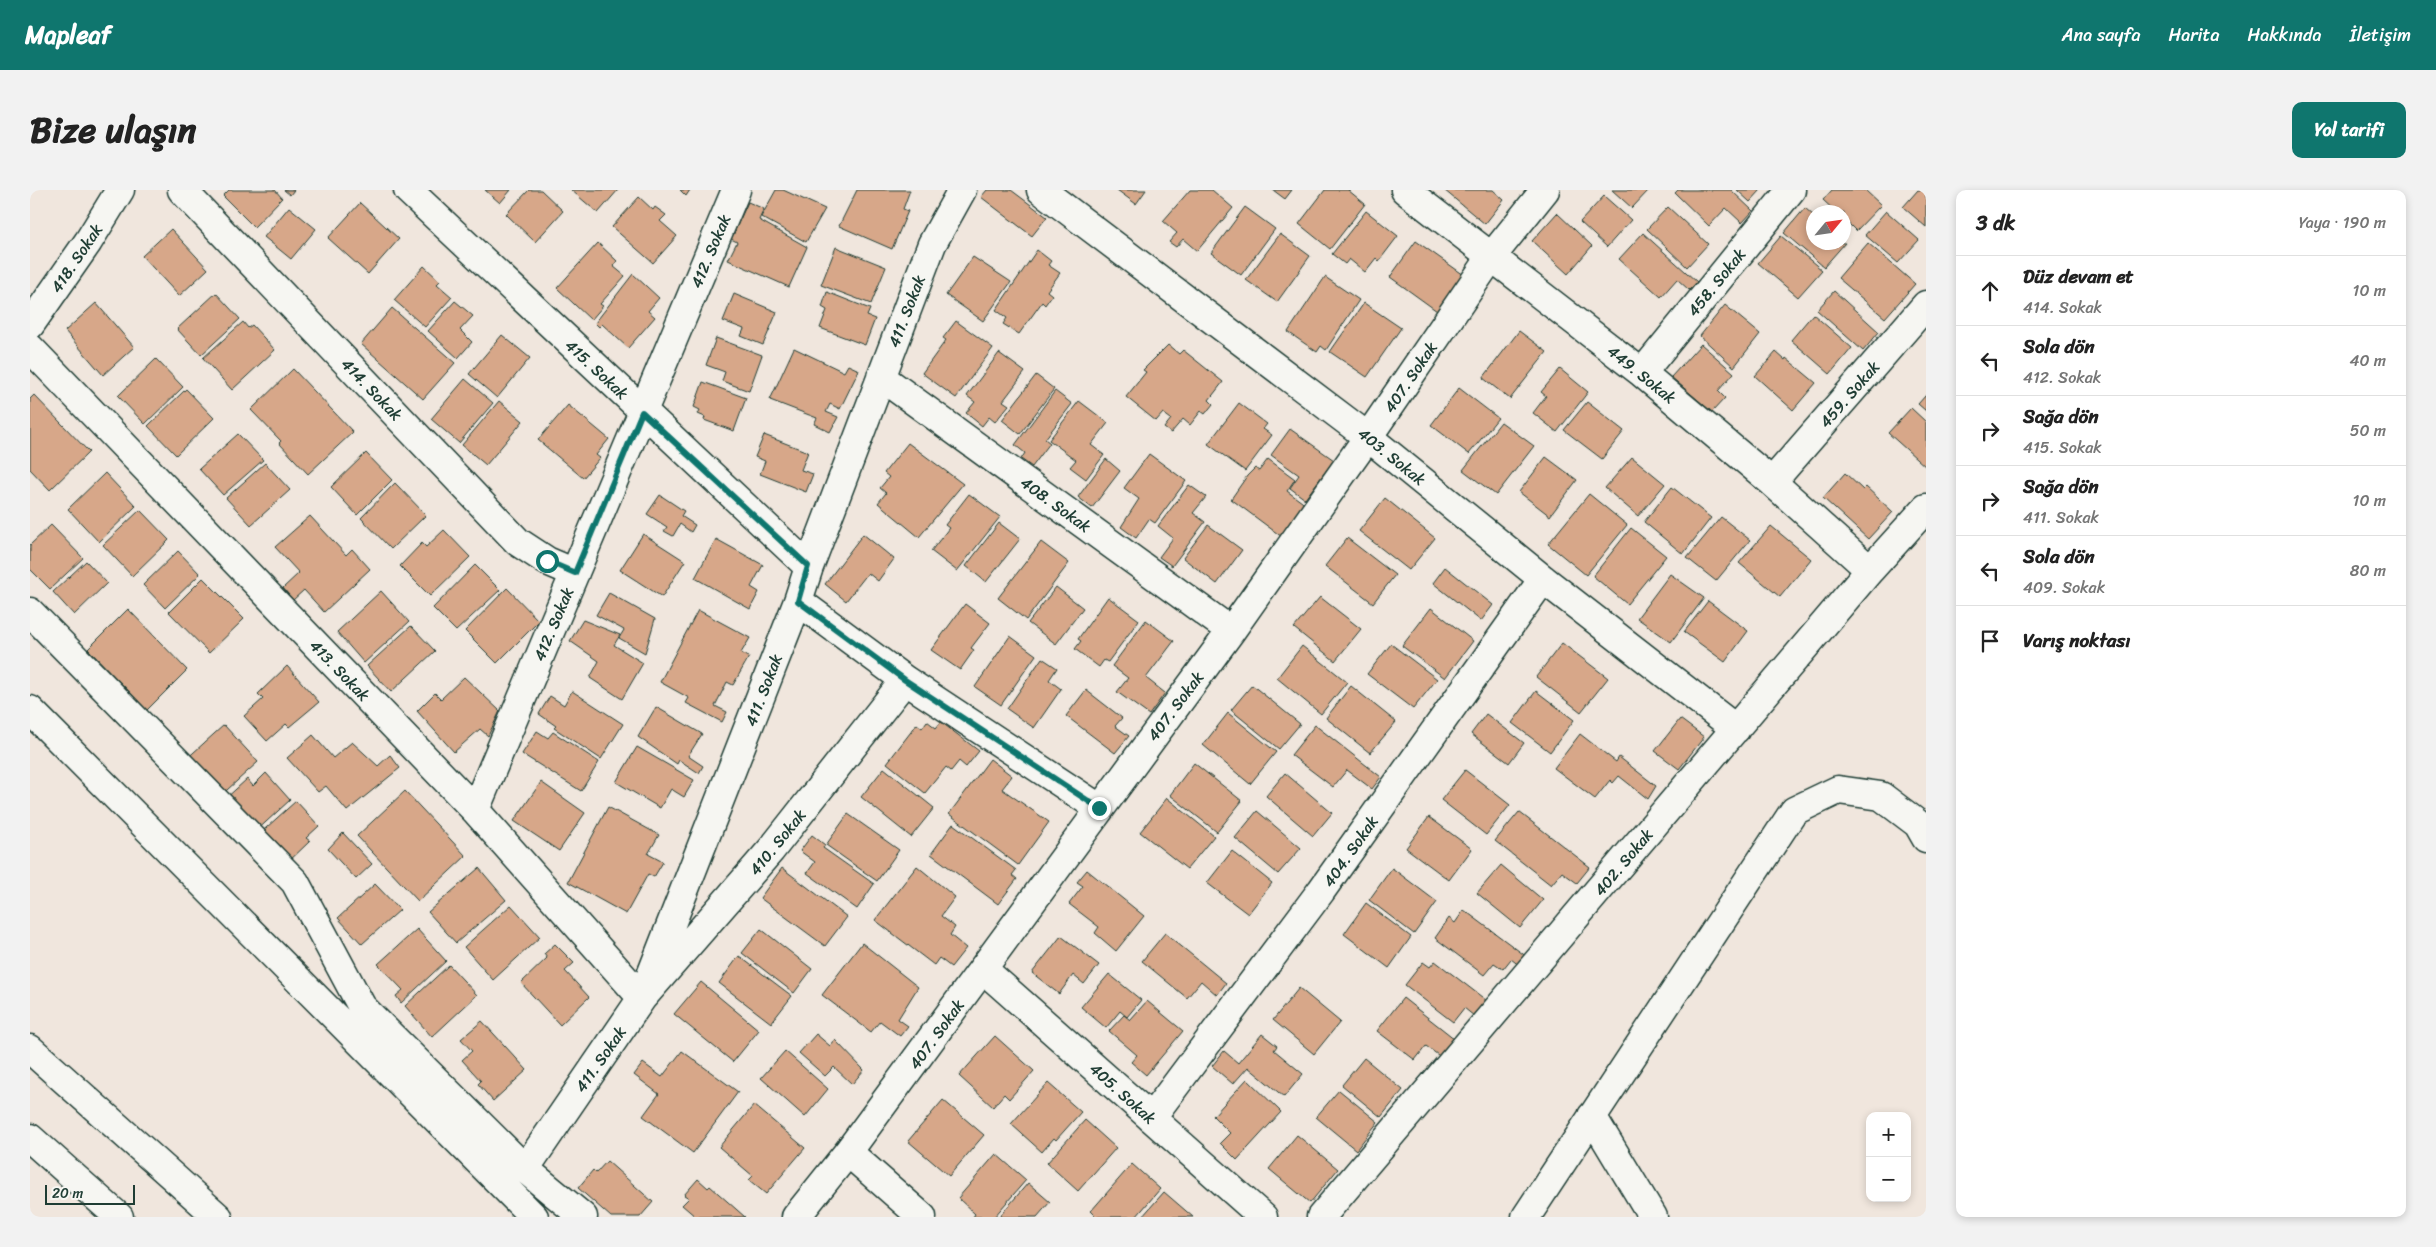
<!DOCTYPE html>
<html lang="tr">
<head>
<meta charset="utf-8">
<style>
  :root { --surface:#fff; --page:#f2f2f2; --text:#222; --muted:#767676; --line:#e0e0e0; --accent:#0f766e }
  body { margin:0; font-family:Sriracha,sans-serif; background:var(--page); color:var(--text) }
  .controls { position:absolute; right:15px; bottom:15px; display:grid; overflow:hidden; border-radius:10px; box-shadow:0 2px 8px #0003 }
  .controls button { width:45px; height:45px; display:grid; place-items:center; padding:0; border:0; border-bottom:1px solid var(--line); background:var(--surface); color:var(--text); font:25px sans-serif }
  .compass { position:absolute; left:1776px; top:15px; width:45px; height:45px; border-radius:50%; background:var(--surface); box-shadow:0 2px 8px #0003; rotate:61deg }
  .scale { position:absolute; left:15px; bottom:12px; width:90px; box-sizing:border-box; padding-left:5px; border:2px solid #1f3d34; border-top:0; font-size:14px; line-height:18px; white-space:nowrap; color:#1f3d34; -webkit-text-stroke:4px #f6f6f2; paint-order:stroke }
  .stop { position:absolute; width:15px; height:15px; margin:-11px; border:4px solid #0f766e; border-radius:50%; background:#fff }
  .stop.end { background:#0f766e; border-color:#fff; box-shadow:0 1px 5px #0008 }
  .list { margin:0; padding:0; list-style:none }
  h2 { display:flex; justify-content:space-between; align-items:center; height:65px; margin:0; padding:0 20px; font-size:21px }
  h2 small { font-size:16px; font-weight:400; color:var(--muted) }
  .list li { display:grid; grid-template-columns:32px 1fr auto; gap:15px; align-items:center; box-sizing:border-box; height:70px; padding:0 20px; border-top:1px solid var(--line) }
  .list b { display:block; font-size:19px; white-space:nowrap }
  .list p { margin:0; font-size:16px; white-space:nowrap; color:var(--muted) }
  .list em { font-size:16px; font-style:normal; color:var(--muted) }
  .icon { flex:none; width:28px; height:28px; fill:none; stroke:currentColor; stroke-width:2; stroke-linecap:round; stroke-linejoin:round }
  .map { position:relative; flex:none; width:1896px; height:1027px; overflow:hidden; border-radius:10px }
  header { display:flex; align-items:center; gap:30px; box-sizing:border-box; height:70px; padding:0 25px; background:var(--accent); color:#fff }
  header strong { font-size:24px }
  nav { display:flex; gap:28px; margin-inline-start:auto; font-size:18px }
  .intro { display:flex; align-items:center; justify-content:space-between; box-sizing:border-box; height:120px; padding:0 30px }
  h1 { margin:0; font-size:35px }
  .button { padding:12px 22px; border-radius:10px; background:var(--accent); color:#fff; font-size:18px; font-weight:700 }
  main { display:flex; gap:30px; padding:0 30px }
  aside { flex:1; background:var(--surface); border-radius:10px; box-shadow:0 2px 8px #0003 }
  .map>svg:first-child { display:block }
  .building { fill:#d7a789; stroke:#1f3d34 }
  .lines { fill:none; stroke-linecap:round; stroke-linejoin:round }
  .minor-casing { stroke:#1f3d34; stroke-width:31 }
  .motorway-casing { stroke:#1f3d34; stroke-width:31 }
  .minor { stroke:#f6f6f2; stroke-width:28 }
  .motorway { stroke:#f6f6f2; stroke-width:28 }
  .route { stroke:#0f766e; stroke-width:6 }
  .labels { text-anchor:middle; stroke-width:5; stroke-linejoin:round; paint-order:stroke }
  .street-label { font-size:16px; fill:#1f3d34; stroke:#f6f6f2 }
</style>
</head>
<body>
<header>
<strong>Mapleaf</strong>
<nav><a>Ana sayfa</a><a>Harita</a><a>Hakkında</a><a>İletişim</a></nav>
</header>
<div class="intro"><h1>Bize ulaşın</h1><a class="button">Yol tarifi</a></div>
<main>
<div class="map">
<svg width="1896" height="1027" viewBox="0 0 1896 1027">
  <rect width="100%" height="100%" fill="#f0e6dd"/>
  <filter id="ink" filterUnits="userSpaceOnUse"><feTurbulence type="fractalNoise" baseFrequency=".02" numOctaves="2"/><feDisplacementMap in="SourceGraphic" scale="10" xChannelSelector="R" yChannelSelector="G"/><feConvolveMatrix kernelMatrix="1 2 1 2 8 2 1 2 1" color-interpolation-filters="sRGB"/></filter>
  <g filter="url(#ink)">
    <path class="building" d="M199,0H245L252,8L224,37L193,6Z
      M254,0H264L260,5Z
      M455,0H481L470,13Z
      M499,0H511L533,21L505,52L476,24Z
      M541,0H588L568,23Z
      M650,0H660L656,6Z
      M746,0H753L795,19L776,52L731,27Z
      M827,0H880L873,19L878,21L862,59L809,36Z
      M957,0H981L1017,27L1002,46L951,7Z
      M1087,0H1116L1106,14Z
      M1160,0H1182L1203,18L1167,61L1153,49L1146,57L1139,52L1147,43L1133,31Z
      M1243,0H1262L1255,9Z
      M1295,0H1318L1335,14L1300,59L1269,34Z
      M1414,0H1463L1474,10L1455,34Z
      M1582,0H1619L1602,18Z
      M1648,0H1701L1723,21L1712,33L1696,18L1679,36L1645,3Z
      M1707,0H1731L1720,12Z
      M1802,0H1835L1851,15L1826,41L1814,29V22H1806L1793,10Z
      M1888,0H1896V37L1873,17Z
      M1574,6L1601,30L1577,57L1550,32Z
      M609,7L623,20L625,17L636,25L630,31L647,46L623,73L582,37Z
      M718,12L734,19L729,30L777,57L759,97L698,70L707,52L701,49Z
      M330,13L369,49L338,84L298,48Z
      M259,17L286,39L261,69L234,47Z
      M1215,17L1245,39L1211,85L1181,63Z
      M1638,17L1678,54L1657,77L1617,39Z
      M1775,18L1784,26V52L1815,53L1794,77L1754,43Z
      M1336,21L1368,46L1349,71L1346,68L1335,82L1319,69L1315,74L1302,64Z
      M1856,21L1889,50L1868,73L1835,45Z
      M1527,23L1562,56L1538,84L1502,51Z
      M141,39L178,79L149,106L112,66Z
      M1613,43L1667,92L1659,100L1647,89L1631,107L1589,69Z
      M1250,44L1280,66L1247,112L1216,90Z
      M1751,46L1792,80L1768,107L1728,73Z
      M1386,51L1434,85L1407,121L1360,87Z
      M568,53L587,71L583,76L595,86L570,114L573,116L561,130L527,98Z
      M1838,53L1885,94L1855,128L1808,88Z
      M806,57L856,77L841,114L791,95Z
      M1007,60L1021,71L1018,75L1030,83L1017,101L1022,105L1015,115L1012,112L989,144L973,134L977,128L966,120Z
      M943,67L981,92L953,131L916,105Z
      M394,76L410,91L407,94L422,107L395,137L364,110Z
      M603,84L629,108L618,121L625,127L598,158L572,134L569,137L565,133Z
      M1295,87L1329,110L1296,160L1291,156L1287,162L1258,142Z
      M1804,101L1849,142L1833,161L1787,120Z
      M797,102L840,119L837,126L845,129L835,155L790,138L797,120L792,117Z
      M186,103L210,129L171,165L147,139Z
      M704,104L747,122L733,155L711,146L714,139L693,131Z
      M425,111L443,126L430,140L442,152L428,168L398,141Z
      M66,113L104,157L73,185L35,141Z
      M1334,113L1371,138L1337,187L1300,162Z
      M1695,115L1730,144L1704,177L1670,146Z
      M362,118L425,173L393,209L331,154Z
      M1783,124L1822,158L1800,184L1761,150Z
      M926,131L963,158L926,208L892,183L916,150L913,148Z
      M213,132L218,138L222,135L245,160L202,200L173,168Z
      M1489,141L1517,162L1480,209L1453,188Z
      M472,145L500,168L467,208L439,184Z
      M686,148L732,165L719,201L692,191L695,182L676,175Z
      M1671,154L1704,183L1688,201L1695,208L1682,222L1641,187Z
      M1138,155L1149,164L1153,160L1193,192L1179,210L1183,214L1175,224L1171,221L1160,235L1153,229L1141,243L1134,238L1141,229L1133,223L1126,231L1096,207L1116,182L1113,180Z
      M764,158L814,182L818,175L829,180L810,219L800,214L796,222L808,227L800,242L784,234L787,228L740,210Z
      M1746,162L1755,170L1756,168L1786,193L1763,220L1725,186Z
      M969,163L995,182L973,211L979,215L965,232L959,227L952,236L936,223L945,212L937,206Z
      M126,169L153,197L115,234L88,206Z
      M263,179L323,242L278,284L249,253L251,251L221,220Z
      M1530,179L1558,202L1527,242L1503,223L1516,206L1511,202Z
      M1006,185L1024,199L990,244L972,230Z
      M435,189L463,213L429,253L401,229Z
      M673,192L716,208L704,241L674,230L675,227L668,224L670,220L664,217Z
      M1429,198L1468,228L1439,264L1401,235Z
      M156,199L184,228L146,265L118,236Z
      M1025,201L1042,214L1015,249L1020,253L1002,277L991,269L995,263L985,255Z
      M4,205L59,262L20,300L0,279V209Z
      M1896,205V221L1888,214Z
      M469,211L493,231L456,275L432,255Z
      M1049,211L1078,233L1061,255L1074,265L1056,289L1040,277L1046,270L1019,250Z
      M1557,212L1594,241L1572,269L1534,240Z
      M1209,213L1237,234L1233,239L1242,245L1215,281L1178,254Z
      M538,215L579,249L566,265L570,268L553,288L508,250Z
      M1881,218L1896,232V277L1858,243Z
      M1471,232L1504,256L1466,305L1433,280Z
      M1260,239L1304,270L1275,309L1260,298L1269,285L1241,265Z
      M208,244L233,270L193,305L169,279Z
      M734,245L778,262L771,280L783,284L776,302L730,284L735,271L725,267Z
      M878,253L933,294L889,347L848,313L856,303L850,298L859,287L854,283Z
      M336,263L362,290L327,325L301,297Z
      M1119,264L1156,291L1125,333L1119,329L1106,348L1091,337L1109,309L1094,298Z
      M1516,267L1547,290L1520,326L1489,302Z
      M1602,267L1635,294L1608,326L1575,298Z
      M1076,269L1090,281L1062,318L1048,307Z
      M1238,269L1265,289L1257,301L1276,315L1252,347L1201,309L1217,286L1225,278L1229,281Z
      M235,273L260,300L221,335L196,308Z
      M75,283L106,316L69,352L38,319Z
      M1815,283L1833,300L1836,297L1863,322L1838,349L1793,308Z
      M365,293L396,325L361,359L331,328Z
      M1159,295L1176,307L1163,323L1175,332L1142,376L1129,367L1143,348L1128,336Z
      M1642,297L1681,328L1653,364L1614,332Z
      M939,304L970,327L927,381L901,361L919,338L915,335Z
      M1559,304L1597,335L1556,385L1518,354Z
      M630,305L654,321L651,326L665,335L661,342L650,334L643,346L634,341L637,337L617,324Z
      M1355,308L1405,348L1379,380L1329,341Z
      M110,320L139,350L102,386L73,355Z
      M280,326L316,365L322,359L340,379L294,422L274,400L263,410L253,398L269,383L245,357Z
      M1691,327L1720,350L1686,391L1657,368Z
      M969,333L990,349L956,392L936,376Z
      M21,335L53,368L20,399L0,379V355Z
      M1178,335L1212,360L1187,394L1153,368Z
      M1741,336L1781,369L1750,407L1709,373Z
      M1601,338L1636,366L1597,414L1563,386Z
      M414,340L440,367L400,406L370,376L392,353L396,357Z
      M613,344L655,371L632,407L590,380Z
      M833,344L864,369L848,391L838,383L816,411L795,394Z
      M1317,348L1365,385L1343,413L1295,376Z
      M686,349L733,375L721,397L729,402L720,419L665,388Z
      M1011,352L1039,373L996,430L968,408Z
      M148,361L170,384L135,418L113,395Z
      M56,371L77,393L44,425L23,402Z
      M445,375L470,400L426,441L403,418Z
      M1415,377L1463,415L1451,431L1403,393Z
      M1640,384L1674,408L1641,452L1607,428Z
      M173,388L214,429L179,463L139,422Z
      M1026,397L1053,418L1026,454L998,433Z
      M477,398L509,431L467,473L435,441Z
      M351,401L379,432L334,473L307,442Z
      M579,403L625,429L615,463L589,448L594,440L566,425Z
      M1078,407L1109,430L1078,472L1074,470L1069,477L1045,459L1051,451L1048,449Z
      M1290,407L1331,439L1305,471L1264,438Z
      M1678,411L1718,441L1695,472L1654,442Z
      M935,414L960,433L941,458L944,460L930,480L901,460Z
      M1401,418L1443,451L1415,488L1372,456Z
      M98,419L157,480L117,520L58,459Z
      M668,420L720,448L711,463L719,467L703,495L697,492L685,516L697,522L692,532L656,513L659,508L630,492Z
      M553,430L590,445L584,455L613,473L592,509L560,488L569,471L540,451Z
      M1116,430L1144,451L1116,488L1135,503L1119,525L1087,502L1098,488L1082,476Z
      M381,436L405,461L361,502L337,476Z
      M980,446L1006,465L971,515L945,497Z
      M1532,453L1578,488L1551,522L1506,487Z
      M1361,454L1407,489L1383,519L1337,484Z
      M1272,456L1317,492L1291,524L1247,488Z
      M1012,468L1027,478L1019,490L1031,499L1004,538L977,519Z
      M257,476L289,512L259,537L256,534L237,551L214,526L233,509L228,504Z
      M434,487L470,521L458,546L450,539L424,562L387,521L405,503L411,509Z
      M1222,495L1270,534L1249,559L1201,520Z
      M1321,496L1366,532L1340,563L1296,528Z
      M1056,500L1092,528L1085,536L1099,546L1085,563L1036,526Z
      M542,501L593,534L571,569L524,538L526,536L509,524L520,506L534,515Z
      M1506,501L1544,530L1520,562L1482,533Z
      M626,517L672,544L658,566L673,576L669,583L649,570L647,574L608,547Z
      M1198,523L1246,562L1220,594L1173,555Z
      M1456,524L1494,553L1479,573L1441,544Z
      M1650,529L1674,547L1649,579L1625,561Z
      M897,531L906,538L911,532L949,561L936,577L929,571L921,581L916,577L895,603L857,573L887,534L892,538Z
      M194,535L228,572L187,609L153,572Z
      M1285,535L1351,587L1342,599L1317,580L1303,597L1261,565Z
      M507,541L518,548L523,542L569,572L551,601L492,564Z
      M1550,544L1586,572L1589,567L1626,596L1618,609L1589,586L1583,593L1580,590L1565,609L1524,578Z
      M283,545L303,568L322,552L348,576L360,565L370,578L317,621L296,596L288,602L257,568Z
      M607,557L664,590L654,607L641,599L630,618L586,592Z
      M960,569L982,586L972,599L1019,632L988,675L919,624Z
      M1164,573L1212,611L1187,642L1140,605Z
      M854,578L904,618L881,647L831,607Z
      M1435,580L1480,615L1456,645L1411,610Z
      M236,583L260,610L224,643L194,610L217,589L223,596Z
      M1255,583L1302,623L1283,646L1236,606Z
      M511,592L555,623L529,661L484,631Z
      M375,601L436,666L388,711L327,646Z
      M1137,608L1184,646L1157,679L1110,642Z
      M266,611L289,636L276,648L280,651L254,676L227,646Z
      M578,617L629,645L618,664L633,672L624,687L618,684L596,724L538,692Z
      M1227,621L1271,658L1248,684L1205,648Z
      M1489,622L1560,677L1547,693L1532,682L1521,695L1465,651Z
      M818,624L869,660L847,691L796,655Z
      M1399,627L1442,659L1419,690L1376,658Z
      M923,634L986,680L982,685L987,689L968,714L901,664Z
      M313,643L342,674L326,689L298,659Z
      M782,645L795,655L793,658L844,694L827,719L777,683L785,672L770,661Z
      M1202,661L1242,693L1218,724L1177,693Z
      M1471,675L1513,710L1490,738L1447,703Z
      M887,676L925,707L911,726L925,737L920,745L936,758L921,777L909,768L904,775L845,730Z
      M449,678L476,710L426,753L398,722Z
      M752,678L817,727L795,756L730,708Z
      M1362,678L1407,712L1384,744L1339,710Z
      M1057,680L1114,726L1086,761L1065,743L1069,737L1039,714L1053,696L1047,692Z
      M345,694L370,720L332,754L308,728Z
      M1336,713L1381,747L1359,778L1314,744Z
      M481,715L510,747L463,790L434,757Z
      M1434,720L1497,767L1490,776L1481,769L1473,779L1464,773L1454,785L1405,748L1419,728L1425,733Z
      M387,739L416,771L371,813L366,806L373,800L348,774Z
      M731,739L782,779L764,803L712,763Z
      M1135,743L1196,793L1187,805L1171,791L1157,808L1112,771Z
      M1031,746L1069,775L1054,794L1043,785L1029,804L1002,783Z
      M832,753L888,797L868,829L878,836L870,846L850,831L841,842L792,805Z
      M525,754L544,773L535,781L559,807L530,835L491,793L517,768L514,764Z
      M709,766L762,806L741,833L689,793Z
      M1405,771L1461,814L1449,830L1434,818L1423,832L1375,795L1393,772L1400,777Z
      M419,775L447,805L402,847L375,816Z
      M1079,784L1111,810L1097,827L1090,821L1076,838L1051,817Z
      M671,792L729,840L703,872L644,824Z
      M1269,798L1310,832L1284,864L1243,830Z
      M1373,808L1430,853L1416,871L1396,856L1385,870L1347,841Z
      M1117,811L1153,841L1116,885L1101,872L1107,865L1079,841L1094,825L1100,830Z
      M452,831L497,880L463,911L448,894L451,891L432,870L442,861L431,849Z
      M786,844L800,856L805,850L834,880L822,894L804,877L795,886L769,863Z
      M1232,844L1247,856L1244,860L1273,884L1254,907L1218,877L1203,894L1182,876L1194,861L1208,873Z
      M965,846L1004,881L979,909L974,904L963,917L929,886Z
      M652,861L708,902L663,963L613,926L629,904L604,885L613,873L632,887Z
      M755,861L798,899L775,927L731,888Z
      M1334,868L1373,900L1351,927L1312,895Z
      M1217,889L1251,922L1207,970L1190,953L1200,943L1183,926Z
      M1018,893L1051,922L1026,950L1024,948L1012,962L981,934Z
      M1309,900L1348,932L1326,960L1286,927Z
      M913,910L954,945L919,986L878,951Z
      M724,915L775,958L736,1004L719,990L723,986L689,957Z
      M1055,930L1086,958L1048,1001L1017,973Z
      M1267,945L1308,979L1280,1013L1239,979Z
      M966,964L996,990L964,1027H943L945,1024L928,1008Z
      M577,971L623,1012L610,1027H581L548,998L563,980L566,983Z
      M1102,974L1130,999L1106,1027H1067L1061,1021Z
      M668,989L678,998L680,996L715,1027H666L652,1015L659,1008L654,1005Z
      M998,993L1020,1012L1007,1027H969Z
      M1134,1002L1163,1027H1112Z"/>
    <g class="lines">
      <g class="minor-casing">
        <path id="minor" d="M152,0L488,352L517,371L545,383
          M378,0L779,377
          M1011,0L1338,247L1513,389L1706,539
          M1375,0L1612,183L1742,292L1840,380
          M0,135L58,52L90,0
          M0,158L445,620L612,808L741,660L875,490
          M1612,183L1761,0
          M851,187L1201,441
          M1742,292L1896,115
          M768,411L875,490L1069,618
          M0,422L265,692L332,817L495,979L553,1027
          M0,520L504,1027
          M445,620L706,0
          M953,779L1233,1027
          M1562,926L1623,1027
          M1121,928L1291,701L1513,389
          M818,962L892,1027
          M495,979L612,808L768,411L779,377L902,54L932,0
          M766,1027L818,962L1201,441L1338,247L1462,66L1515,0
          M1291,1027L1840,380L1896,318
          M1496,1027L1764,621L1808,600L1851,606L1888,634L1896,648"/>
      </g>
      <g class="motorway-casing">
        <path id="motorway" d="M0,859L188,1027
          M0,948L89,1027"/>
      </g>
      <use href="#minor" class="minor"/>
      <use href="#motorway" class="motorway"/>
    </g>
  </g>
  <g class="lines" filter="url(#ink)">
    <path class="route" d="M517,371L545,383L612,222L778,376L768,411L875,490L1069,618"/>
  </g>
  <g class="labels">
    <g class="street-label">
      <text transform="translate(680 61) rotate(-67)" y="6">412. Sokak</text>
      <text transform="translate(46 68) rotate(-56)" y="6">418. Sokak</text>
      <text transform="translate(1686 92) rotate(-51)" y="6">458. Sokak</text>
      <text transform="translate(876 121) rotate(-69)" y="6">411. Sokak</text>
      <text transform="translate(567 179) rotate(43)" y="6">415. Sokak</text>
      <text transform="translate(1612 184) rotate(39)" y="6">449. Sokak</text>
      <text transform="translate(1380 187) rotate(-56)" y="6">407. Sokak</text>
      <text transform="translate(342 199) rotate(46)" y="6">414. Sokak</text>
      <text transform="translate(1819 204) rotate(-49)" y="6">459. Sokak</text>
      <text transform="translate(1362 266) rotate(39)" y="6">403. Sokak</text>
      <text transform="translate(1026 314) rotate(36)" y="6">408. Sokak</text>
      <text transform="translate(523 434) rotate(-67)" y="6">412. Sokak</text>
      <text transform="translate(310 480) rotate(46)" y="6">413. Sokak</text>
      <text transform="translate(733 500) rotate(-69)" y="6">411. Sokak</text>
      <text transform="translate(1145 516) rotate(-53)" y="6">407. Sokak</text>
      <text transform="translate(747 652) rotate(-51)" y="6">410. Sokak</text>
      <text transform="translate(1320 661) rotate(-55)" y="6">404. Sokak</text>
      <text transform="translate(1593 672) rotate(-50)" y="6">402. Sokak</text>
      <text transform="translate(906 844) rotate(-54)" y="6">407. Sokak</text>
      <text transform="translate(570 869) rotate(-55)" y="6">411. Sokak</text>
      <text transform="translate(1093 903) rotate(42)" y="6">405. Sokak</text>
    </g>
  </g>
</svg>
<div class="controls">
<button>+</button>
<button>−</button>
</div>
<svg class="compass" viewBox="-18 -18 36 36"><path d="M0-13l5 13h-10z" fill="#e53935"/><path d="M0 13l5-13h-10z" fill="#767676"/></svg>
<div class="scale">20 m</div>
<div class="stop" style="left:517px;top:371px"></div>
<div class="stop end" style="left:1069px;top:618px"></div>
</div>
<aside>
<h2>3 dk<small>Yaya · 190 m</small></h2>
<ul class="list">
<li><svg class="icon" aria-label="ahead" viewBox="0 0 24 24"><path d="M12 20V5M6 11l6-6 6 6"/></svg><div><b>Düz devam et</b><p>414. Sokak</p></div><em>10 m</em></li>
<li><svg class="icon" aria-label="left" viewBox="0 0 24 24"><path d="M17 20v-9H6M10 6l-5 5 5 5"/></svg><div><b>Sola dön</b><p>412. Sokak</p></div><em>40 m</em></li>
<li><svg class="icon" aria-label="right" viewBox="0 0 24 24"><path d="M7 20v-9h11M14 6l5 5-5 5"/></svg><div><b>Sağa dön</b><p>415. Sokak</p></div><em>50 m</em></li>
<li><svg class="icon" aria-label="right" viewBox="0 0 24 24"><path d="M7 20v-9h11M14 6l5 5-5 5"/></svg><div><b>Sağa dön</b><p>411. Sokak</p></div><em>10 m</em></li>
<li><svg class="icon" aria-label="left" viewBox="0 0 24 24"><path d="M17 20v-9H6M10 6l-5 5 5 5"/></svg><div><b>Sola dön</b><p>409. Sokak</p></div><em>80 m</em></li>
<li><svg class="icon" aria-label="arrive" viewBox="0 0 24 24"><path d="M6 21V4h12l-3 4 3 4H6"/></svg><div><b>Varış noktası</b></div></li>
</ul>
</aside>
</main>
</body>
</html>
